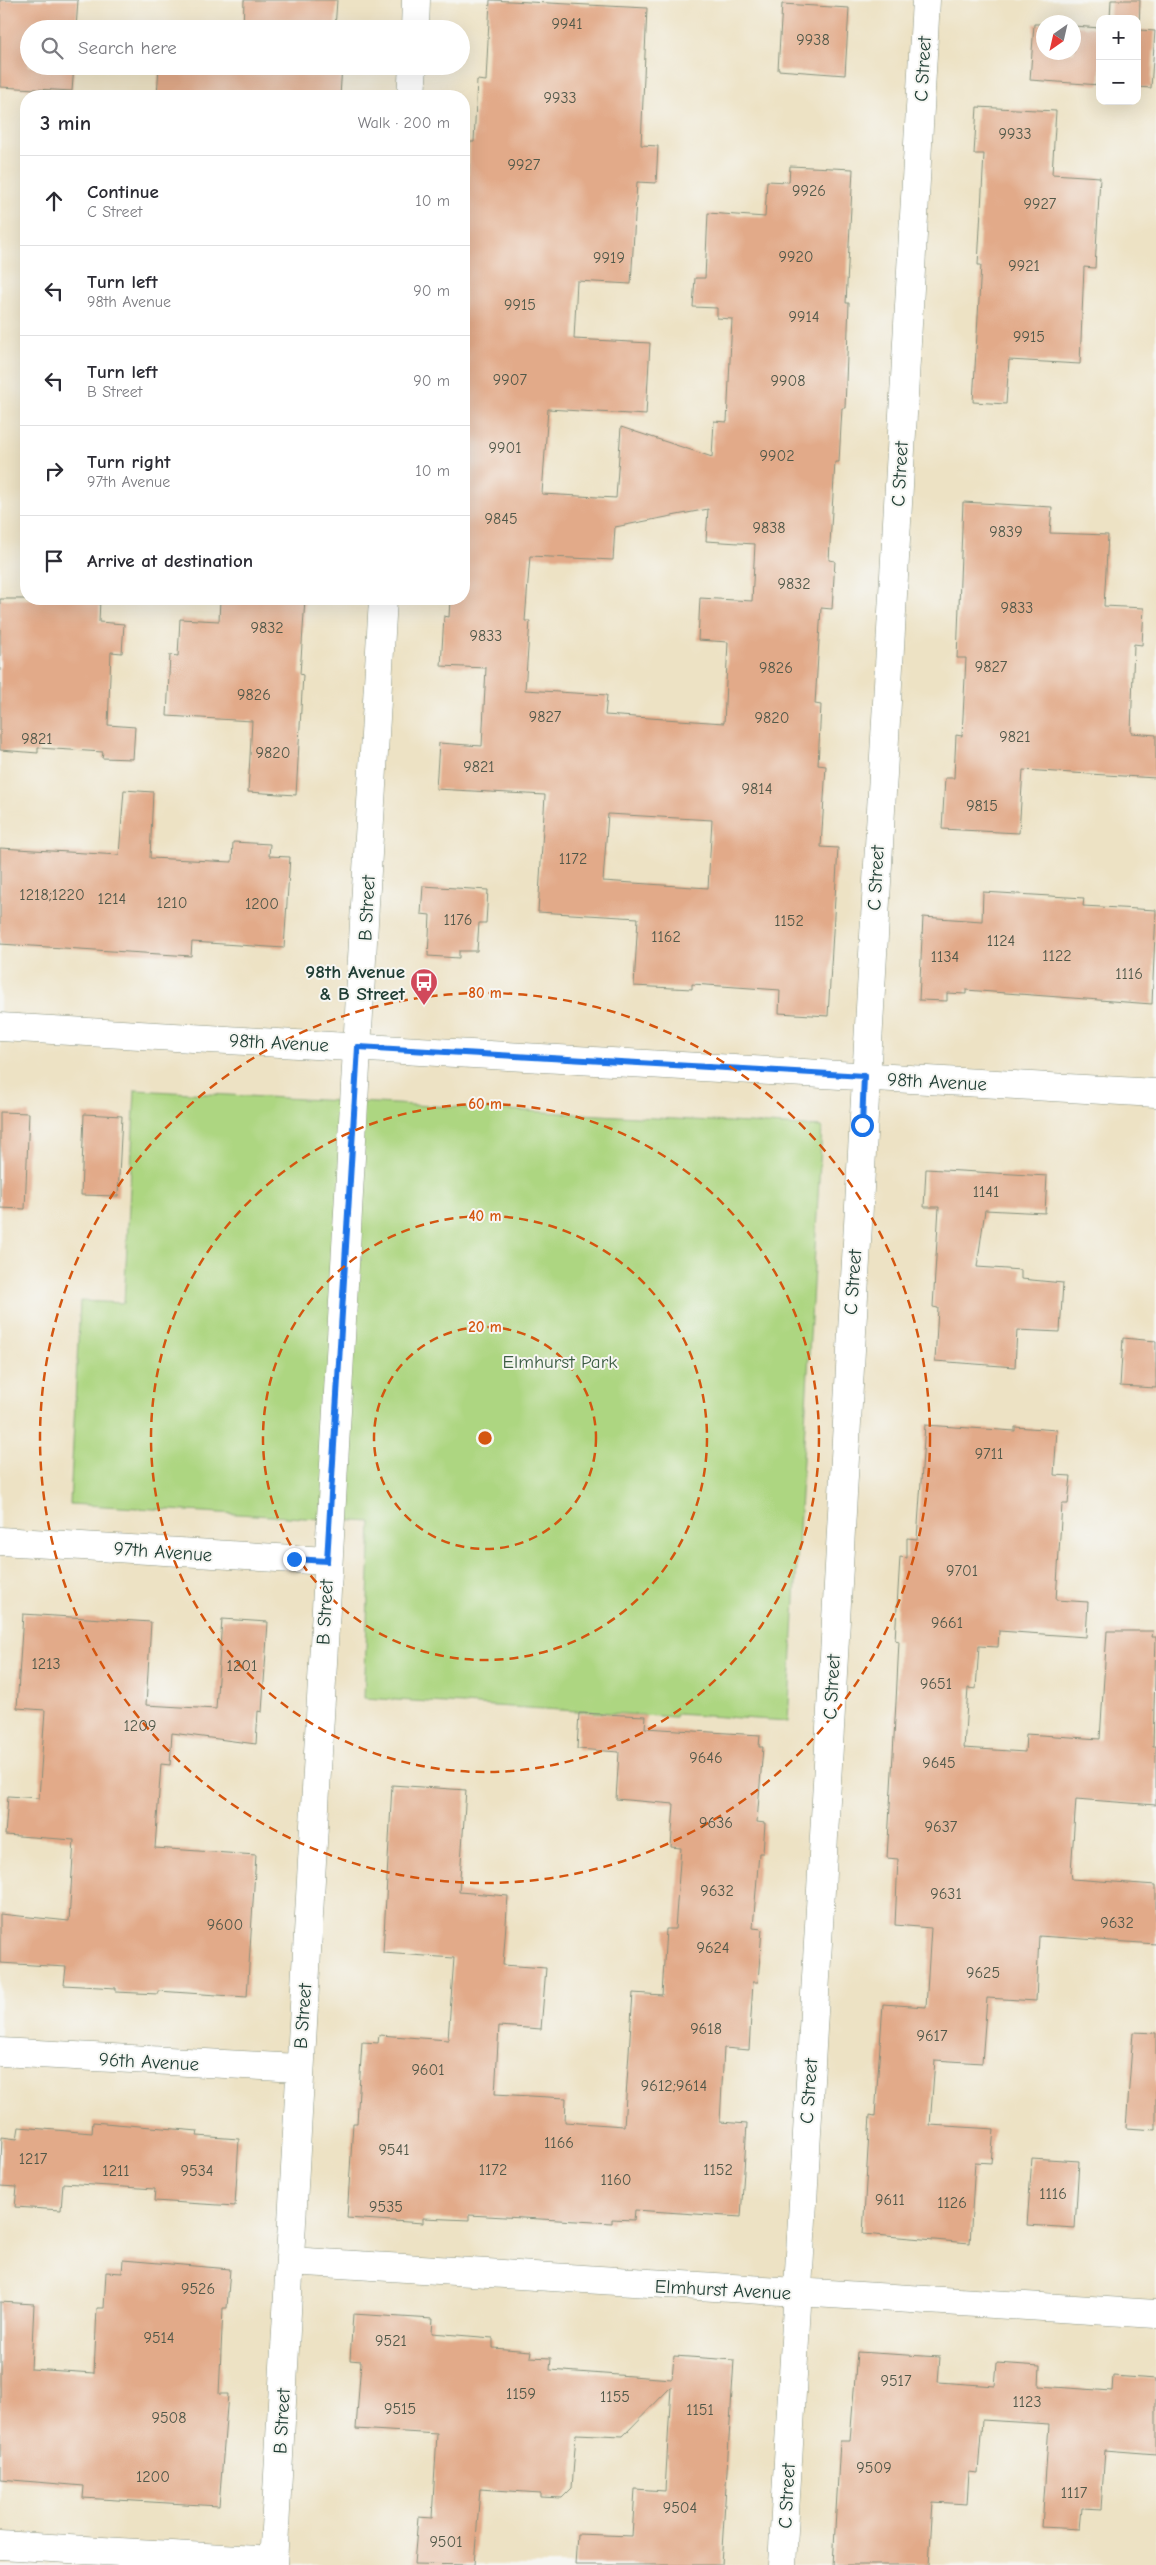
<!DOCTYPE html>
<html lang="en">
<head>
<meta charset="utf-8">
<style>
  :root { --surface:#fff; --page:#f2f2f3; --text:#2b2b33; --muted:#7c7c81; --line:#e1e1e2 }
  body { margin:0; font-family:"Comic Neue",sans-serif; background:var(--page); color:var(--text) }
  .controls { position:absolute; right:15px; top:15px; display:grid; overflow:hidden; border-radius:10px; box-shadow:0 5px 20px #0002 }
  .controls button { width:45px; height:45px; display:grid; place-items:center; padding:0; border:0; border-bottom:1px solid var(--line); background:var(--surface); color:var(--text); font:25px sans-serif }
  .compass { position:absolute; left:1036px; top:15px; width:45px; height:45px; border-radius:50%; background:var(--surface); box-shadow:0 5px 20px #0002; rotate:214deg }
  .stop { position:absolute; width:15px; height:15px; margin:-11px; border:4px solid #1a73e8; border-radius:50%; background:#fff }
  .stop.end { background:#1a73e8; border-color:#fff; box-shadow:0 1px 5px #0008 }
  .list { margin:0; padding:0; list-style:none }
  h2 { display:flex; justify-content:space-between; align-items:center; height:65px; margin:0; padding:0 20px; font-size:21px }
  h2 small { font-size:16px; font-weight:400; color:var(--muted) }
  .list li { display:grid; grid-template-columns:32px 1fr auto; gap:15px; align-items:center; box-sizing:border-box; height:90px; padding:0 20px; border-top:1px solid var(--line) }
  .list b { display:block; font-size:19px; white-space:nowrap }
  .list p { margin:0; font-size:16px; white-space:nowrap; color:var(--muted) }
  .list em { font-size:16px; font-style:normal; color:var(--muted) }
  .icon { flex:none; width:28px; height:28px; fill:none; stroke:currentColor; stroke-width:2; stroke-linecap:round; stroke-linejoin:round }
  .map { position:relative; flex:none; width:1156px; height:2565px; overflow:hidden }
  .search { position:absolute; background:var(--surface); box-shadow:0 5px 20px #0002; left:20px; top:20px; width:450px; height:55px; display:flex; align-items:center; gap:12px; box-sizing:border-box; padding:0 18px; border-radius:28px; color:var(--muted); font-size:19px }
  .panel { position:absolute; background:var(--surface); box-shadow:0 5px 20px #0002; left:20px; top:90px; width:450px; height:515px; border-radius:20px }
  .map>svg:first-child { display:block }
  .green { fill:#add681; stroke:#668a5a }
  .building { fill:#e2aa89; fill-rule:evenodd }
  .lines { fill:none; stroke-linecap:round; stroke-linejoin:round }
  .street-casing { stroke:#86907c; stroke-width:29 }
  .primary-casing { stroke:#86907c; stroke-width:29 }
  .street { stroke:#fff; stroke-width:28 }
  .primary { stroke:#fff; stroke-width:28 }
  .route { stroke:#1a73e8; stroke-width:6 }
  .ring { fill:none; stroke:#d45610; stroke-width:2.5; stroke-dasharray:9 6 }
  .labels { text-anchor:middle; stroke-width:4; stroke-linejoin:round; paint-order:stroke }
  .number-label { font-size:16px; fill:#505849 }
  .street-label { font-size:19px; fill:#1f3d34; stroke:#f6f6f2 }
  .poi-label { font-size:19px; font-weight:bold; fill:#1f3d34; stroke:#f6f6f2; text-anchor:end }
  .park-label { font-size:19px; fill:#3b5c43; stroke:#f6f6f2 }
  .centre { fill:#d45610; stroke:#f6f6f2; stroke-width:2.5 }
  .ring-label { font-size:15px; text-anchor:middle; font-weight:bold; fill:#d45610; stroke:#f6f6f2; stroke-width:4; stroke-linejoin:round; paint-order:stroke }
</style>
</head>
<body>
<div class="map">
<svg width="1156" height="2565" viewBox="0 0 1156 2565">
  <rect width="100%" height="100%" fill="#f6f6f2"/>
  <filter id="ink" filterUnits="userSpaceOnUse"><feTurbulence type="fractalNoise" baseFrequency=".02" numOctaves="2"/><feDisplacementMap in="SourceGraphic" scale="10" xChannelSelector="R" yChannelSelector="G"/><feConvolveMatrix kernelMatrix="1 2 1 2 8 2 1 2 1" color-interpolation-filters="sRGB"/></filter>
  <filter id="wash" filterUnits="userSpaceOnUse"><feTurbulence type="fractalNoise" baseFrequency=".0096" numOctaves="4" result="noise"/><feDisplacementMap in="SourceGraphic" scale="20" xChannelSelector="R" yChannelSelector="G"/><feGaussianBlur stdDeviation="1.12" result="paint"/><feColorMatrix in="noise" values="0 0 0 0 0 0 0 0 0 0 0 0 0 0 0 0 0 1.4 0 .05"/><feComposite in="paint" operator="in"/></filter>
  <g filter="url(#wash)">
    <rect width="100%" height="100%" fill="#ede2c4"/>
    <path class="green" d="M135,1090L822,1127L788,1721L676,1714L675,1717L364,1698L371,1522L70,1504L80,1301L124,1303Z"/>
    <g id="blocks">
      <path class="building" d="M0,0H78L76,29H29V66H74L72,91L0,87Z
        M244,0H337L335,29H243Z
        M490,0L647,8L641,145L658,146L656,183L637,182L631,284L577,281L574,339L650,343L646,415L548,409L542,494L616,498L621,427L712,457L714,421L727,422L732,319L717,318V308L693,307L695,278H705L708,213L765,217L767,181L789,182L790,166L853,169L846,303H849L845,408H842L839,462H835L829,560L835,561L832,609L821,608L815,704L821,705L818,765L826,766L821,847L838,848L828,1016L779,1013L780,990L692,984V989L634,986L638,918L538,912L545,795L436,789L439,743L482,746L486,668L441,666L444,616L449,617L450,599H464V233H466L470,142H474L477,80L486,81ZM708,509L706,541L755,544L752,601L700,598L698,640L728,642L724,723L605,715L607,695L525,690L530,621H525L530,556L613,560L615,527ZM608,814L712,820L708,888L603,881Z
        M1111,0H1140L1139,30L1155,31L1151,88L1137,87V19H1110Z
        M782,4L849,8L845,75L778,70Z
        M1034,24H1044V52H1074V26L1100,28V85L1030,80Z
        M159,66H342L340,96H157Z
        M977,107L1056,111L1052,174L1100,177L1095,268L1084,267L1080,364L1009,360L1006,404L973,402L981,265H978L984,154H974Z
        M963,502L1052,507L1050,533L1108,535L1104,606L1144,608L1142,645L1134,644L1131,733L1156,735V778L1023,770L1019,833L942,829L945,778H954L956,735L962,736L966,658H957Z
        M0,599H100L99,622L124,624L122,653L111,652L108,725L135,727L133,759L102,758L103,752L38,748V753L0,750Z
        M220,599H305L300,674L303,675L296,795L248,792L252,721L167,716L170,655L178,656L180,619L219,621Z
        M124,790L153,792L150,858L232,862L233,842L270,844L269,856L290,857L284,948L192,942L191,956L0,944V848L119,855Z
        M423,886L488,890L486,923H479L477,951H459V958L428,956L430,915L421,914Z
        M983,892L1084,898L1083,906L1156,910L1152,1004L966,990V994L947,993V1001L919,1000L923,917L982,921Z
        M0,1112L29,1113L25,1209L0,1208Z
        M84,1114L122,1116L118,1196L81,1195Z
        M926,1169L1047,1176L1045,1213L985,1210L977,1267L1021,1270V1279L1063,1283L1060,1332L1017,1330L1015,1367L935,1361L938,1308L933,1307L939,1207H924Z
        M1123,1338L1156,1341V1388L1120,1386Z
        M925,1425L1015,1431V1427L1057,1430L1054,1475L1071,1476L1068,1504H1062L1056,1600L1088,1602L1086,1637L999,1631L998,1647L979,1646L976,1689L968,1688L964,1748L1025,1752L1026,1734L1100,1739L1107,1631H1153L1152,1637H1156L1153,1746H1156V1805L1076,1799L1071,1872L1072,1879L1156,1885V1944L1039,1936L1036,2001L987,1998L982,2063L935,2060L930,2125L994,2129L991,2163L975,2162L970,2243L863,2234L870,2115L875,2116L883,2004L926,2007L931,1928L895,1925L898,1859L887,1858L896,1702L899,1641L895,1640L900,1557L907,1558V1538L917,1539Z
        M23,1614L151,1622L146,1705L216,1709L222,1619L268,1622L262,1712L258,1711L256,1744L172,1733L170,1765L161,1764L155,1848L256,1855L247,1997L158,1991V1994L116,1992V1988L64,1985L66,1967L0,1963V1914L69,1921L74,1840L5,1835L8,1796L39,1798L45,1710L17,1708Z
        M579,1713L646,1716L645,1728L760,1735L759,1747H763L757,1822L765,1823L763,1853H759L753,1928L762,1929L758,1982H753L749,2050L724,2048L720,2122L747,2124L741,2217L635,2210L634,2220L612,2219V2223L469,2215V2220L423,2218V2223L347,2218L353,2123H357L362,2042L378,2043L379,2035L448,2040L454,1958L383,1953L392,1785L466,1790L459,1892L508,1896L503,1965L546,1968L541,2029L499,2026L495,2094L566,2098L565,2122L624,2126L633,1993L662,1995L666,1929H675L681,1848L671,1847L674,1804L616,1799L619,1752L577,1749Z
        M1133,2032L1156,2033V2130L1126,2128Z
        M93,2122L198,2131L197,2136L239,2139L235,2206L154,2201L155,2189L63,2183L61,2210L15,2207L17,2187L0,2186L2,2137L17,2139L19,2127L92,2133Z
        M1032,2158L1079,2161L1075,2228L1027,2225Z
        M123,2260L230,2269L227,2308H223L219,2394H228L219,2506L83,2498L84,2486L0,2479V2302L34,2304L31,2369L94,2373L97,2308H104L106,2272L122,2273Z
        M353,2314L433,2319L432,2333L493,2338V2348L531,2351L530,2357L551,2358L550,2370L672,2379L674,2356L734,2360L721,2565H575L577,2534L632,2536L635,2489L665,2491L671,2387L623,2436L576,2434L572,2488L562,2498L540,2497V2493L480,2489L474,2565L414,2564L418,2517L432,2518L437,2434L356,2429L361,2361L350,2360Z
        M857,2352L940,2357L938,2382L995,2386L997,2363L1040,2366L1039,2386L1112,2391L1113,2376L1156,2379V2454L1105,2450L1101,2509L1082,2508L1080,2529L1042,2527L1049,2424L982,2420L978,2473L969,2472L967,2504L933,2502L929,2565H833L840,2441H850Z"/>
    </g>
  </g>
  <g filter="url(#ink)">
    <use href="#blocks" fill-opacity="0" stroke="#86907c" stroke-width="1"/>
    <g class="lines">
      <g class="street-casing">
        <path id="street" d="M415,29L416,0
          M411,96L413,66
          M0,1541L327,1561
          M0,2052L298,2068
          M290,2261L1156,2314
          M0,2545L273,2561
          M273,2565C308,1909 344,1254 383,599
          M782,2565C794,2346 808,2127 820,1908C853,1272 888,636 926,0"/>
      </g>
      <g class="primary-casing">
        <path id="primary" d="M0,1027L1156,1093"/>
      </g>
      <use href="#street" class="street"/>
      <use href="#primary" class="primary"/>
    </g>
  </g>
  <g class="lines" filter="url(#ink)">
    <path class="route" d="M294,1559L327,1561L358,1047L864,1076L862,1125"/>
  </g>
  <g class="ring">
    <circle cx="485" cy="1438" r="111"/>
    <circle cx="485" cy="1438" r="222"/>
    <circle cx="485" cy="1438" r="334"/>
    <circle cx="485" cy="1438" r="445"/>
  </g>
  <defs>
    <g id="bus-pin" transform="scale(1.4375)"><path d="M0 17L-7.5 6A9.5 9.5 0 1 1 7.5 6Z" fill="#d1495b" stroke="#f6f6f2"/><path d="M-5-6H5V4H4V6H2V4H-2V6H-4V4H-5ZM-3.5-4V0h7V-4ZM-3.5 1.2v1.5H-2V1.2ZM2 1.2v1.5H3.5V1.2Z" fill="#fff"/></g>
  </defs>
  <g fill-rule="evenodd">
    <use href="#bus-pin" x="424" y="982"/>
  </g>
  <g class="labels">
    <g class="number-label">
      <text x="567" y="29">9941</text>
      <text x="813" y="45">9938</text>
      <text x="560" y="103">9933</text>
      <text x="1015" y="139">9933</text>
      <text x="524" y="170">9927</text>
      <text x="809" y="196">9926</text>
      <text x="1040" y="209">9927</text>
      <text x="796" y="262">9920</text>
      <text x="609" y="263">9919</text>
      <text x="1024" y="271">9921</text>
      <text x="520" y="310">9915</text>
      <text x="804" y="322">9914</text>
      <text x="1029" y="342">9915</text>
      <text x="510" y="385">9907</text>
      <text x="788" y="386">9908</text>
      <text x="505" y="453">9901</text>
      <text x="777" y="461">9902</text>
      <text x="501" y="524">9845</text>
      <text x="769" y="533">9838</text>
      <text x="1006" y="537">9839</text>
      <text x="794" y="589">9832</text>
      <text x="1017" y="613">9833</text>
      <text x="267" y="633">9832</text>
      <text x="486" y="641">9833</text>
      <text x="991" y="672">9827</text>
      <text x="776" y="673">9826</text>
      <text x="254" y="700">9826</text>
      <text x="545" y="722">9827</text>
      <text x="772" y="723">9820</text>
      <text x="1015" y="742">9821</text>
      <text x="37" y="744">9821</text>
      <text x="273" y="758">9820</text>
      <text x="479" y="772">9821</text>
      <text x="757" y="794">9814</text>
      <text x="982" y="811">9815</text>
      <text x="573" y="864">1172</text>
      <text x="52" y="900">1218;1220</text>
      <text x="112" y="904">1214</text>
      <text x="172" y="908">1210</text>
      <text x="262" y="909">1200</text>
      <text x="458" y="925">1176</text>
      <text x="789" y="926">1152</text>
      <text x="666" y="942">1162</text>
      <text x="1001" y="946">1124</text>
      <text x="1057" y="961">1122</text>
      <text x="945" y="962">1134</text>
      <text x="1129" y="979">1116</text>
      <text x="986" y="1197">1141</text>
      <text x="989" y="1459">9711</text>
      <text x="962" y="1576">9701</text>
      <text x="947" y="1628">9661</text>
      <text x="46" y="1669">1213</text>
      <text x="242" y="1671">1201</text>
      <text x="936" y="1689">9651</text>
      <text x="140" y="1731">1209</text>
      <text x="706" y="1763">9646</text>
      <text x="939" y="1768">9645</text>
      <text x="716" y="1828">9636</text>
      <text x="941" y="1832">9637</text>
      <text x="717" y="1896">9632</text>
      <text x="946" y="1899">9631</text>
      <text x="1117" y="1928">9632</text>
      <text x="225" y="1930">9600</text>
      <text x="713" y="1953">9624</text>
      <text x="983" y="1978">9625</text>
      <text x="706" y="2034">9618</text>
      <text x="932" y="2041">9617</text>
      <text x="428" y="2075">9601</text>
      <text x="674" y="2091">9612;9614</text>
      <text x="559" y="2148">1166</text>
      <text x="394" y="2155">9541</text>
      <text x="33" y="2164">1217</text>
      <text x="493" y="2175">1172</text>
      <text x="718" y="2175">1152</text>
      <text x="116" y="2176">1211</text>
      <text x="197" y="2176">9534</text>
      <text x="616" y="2185">1160</text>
      <text x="1053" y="2199">1116</text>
      <text x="890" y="2205">9611</text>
      <text x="952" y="2208">1126</text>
      <text x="386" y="2212">9535</text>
      <text x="198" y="2294">9526</text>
      <text x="159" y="2343">9514</text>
      <text x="391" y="2346">9521</text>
      <text x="896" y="2386">9517</text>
      <text x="521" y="2399">1159</text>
      <text x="615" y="2402">1155</text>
      <text x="1027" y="2407">1123</text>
      <text x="400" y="2414">9515</text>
      <text x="700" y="2415">1151</text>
      <text x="169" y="2423">9508</text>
      <text x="874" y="2473">9509</text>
      <text x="153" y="2482">1200</text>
      <text x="1074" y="2498">1117</text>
      <text x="680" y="2513">9504</text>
      <text x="446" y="2547">9501</text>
    </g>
    <g class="street-label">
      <text transform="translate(922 69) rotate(-87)" y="7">C Street</text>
      <text transform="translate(899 474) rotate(-87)" y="7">C Street</text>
      <text transform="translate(875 878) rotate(-87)" y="7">C Street</text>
      <text transform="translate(366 908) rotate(-87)" y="7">B Street</text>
      <text transform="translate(279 1042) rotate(3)" y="7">98th Avenue</text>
      <text transform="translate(937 1081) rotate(3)" y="7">98th Avenue</text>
      <text transform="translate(852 1282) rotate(-86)" y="7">C Street</text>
      <text transform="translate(163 1551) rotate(4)" y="7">97th Avenue</text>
      <text transform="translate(324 1612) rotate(-87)" y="7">B Street</text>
      <text transform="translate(831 1687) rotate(-87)" y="7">C Street</text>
      <text transform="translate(302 2016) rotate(-86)" y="7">B Street</text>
      <text transform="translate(149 2061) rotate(3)" y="7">96th Avenue</text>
      <text transform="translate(808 2091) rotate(-86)" y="7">C Street</text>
      <text transform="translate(723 2289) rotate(3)" y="7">Elmhurst Avenue</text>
      <text transform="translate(281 2421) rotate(-87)" y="7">B Street</text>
      <text transform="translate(786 2496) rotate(-87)" y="7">C Street</text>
    </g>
    <g class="poi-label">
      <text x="405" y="978">98th Avenue<tspan x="405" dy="22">&amp; B Street</tspan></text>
    </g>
    <g class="park-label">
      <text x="560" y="1368">Elmhurst Park</text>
    </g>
  </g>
  <circle cx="485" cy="1438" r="8" class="centre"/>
  <g class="ring-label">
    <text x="485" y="998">80 m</text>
    <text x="485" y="1109">60 m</text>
    <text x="485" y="1221">40 m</text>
    <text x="485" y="1332">20 m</text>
  </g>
</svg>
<div class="controls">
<button>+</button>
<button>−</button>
</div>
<svg class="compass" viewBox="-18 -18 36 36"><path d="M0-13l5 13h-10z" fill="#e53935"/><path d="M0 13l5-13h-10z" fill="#7c7c81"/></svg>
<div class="stop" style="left:862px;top:1125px"></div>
<div class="stop end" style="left:294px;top:1559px"></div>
<div class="search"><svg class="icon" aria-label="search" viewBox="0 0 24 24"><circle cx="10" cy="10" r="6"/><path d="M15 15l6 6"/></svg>Search here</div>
<section class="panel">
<h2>3 min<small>Walk · 200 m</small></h2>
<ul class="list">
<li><svg class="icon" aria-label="ahead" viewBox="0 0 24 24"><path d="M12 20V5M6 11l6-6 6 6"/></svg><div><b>Continue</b><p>C Street</p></div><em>10 m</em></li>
<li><svg class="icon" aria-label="left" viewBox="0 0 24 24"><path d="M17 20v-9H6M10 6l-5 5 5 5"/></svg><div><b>Turn left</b><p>98th Avenue</p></div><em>90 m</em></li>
<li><svg class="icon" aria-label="left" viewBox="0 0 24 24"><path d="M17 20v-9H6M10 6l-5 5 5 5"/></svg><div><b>Turn left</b><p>B Street</p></div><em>90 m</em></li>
<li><svg class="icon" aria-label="right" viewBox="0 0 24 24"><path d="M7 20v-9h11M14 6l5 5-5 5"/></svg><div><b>Turn right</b><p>97th Avenue</p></div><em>10 m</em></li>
<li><svg class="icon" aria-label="arrive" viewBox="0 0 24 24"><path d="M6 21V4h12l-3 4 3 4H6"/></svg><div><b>Arrive at destination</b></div></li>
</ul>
</section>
</div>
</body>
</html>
